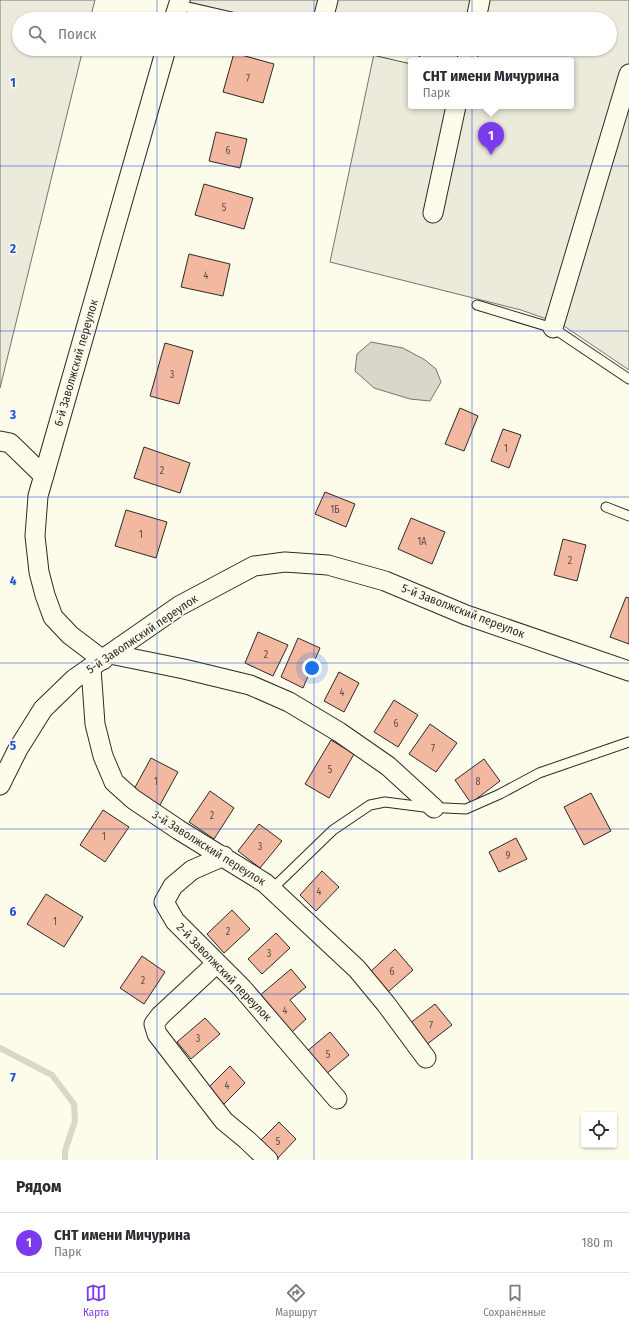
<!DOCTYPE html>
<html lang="ru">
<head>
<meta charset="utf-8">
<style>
  :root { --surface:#fff; --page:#f2f2f3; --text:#2b2b33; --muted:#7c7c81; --line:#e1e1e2; --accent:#7c3aed }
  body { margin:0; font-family:"Fira Sans Condensed",sans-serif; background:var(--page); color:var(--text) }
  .controls { position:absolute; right:12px; bottom:12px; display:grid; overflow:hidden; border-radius:4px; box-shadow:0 1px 3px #0004 }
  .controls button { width:36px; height:36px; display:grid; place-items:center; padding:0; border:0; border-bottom:1px solid var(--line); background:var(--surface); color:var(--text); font:20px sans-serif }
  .you { position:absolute; left:312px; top:668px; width:14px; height:14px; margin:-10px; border:3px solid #fff; border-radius:50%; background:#1a73e8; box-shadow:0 0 0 6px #1a73e833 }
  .badge { display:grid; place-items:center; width:26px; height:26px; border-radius:50%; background:var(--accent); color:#fff; font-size:13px; font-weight:700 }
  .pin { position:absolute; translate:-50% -33px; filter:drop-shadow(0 1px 2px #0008) }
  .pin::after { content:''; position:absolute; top:21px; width:14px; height:12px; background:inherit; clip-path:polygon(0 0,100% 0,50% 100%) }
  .popup { position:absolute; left:408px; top:57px; width:166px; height:52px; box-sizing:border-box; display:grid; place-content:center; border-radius:4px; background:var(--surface); filter:drop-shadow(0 1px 3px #0005); font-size:13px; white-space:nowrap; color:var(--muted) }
  .popup b { font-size:15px; color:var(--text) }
  .popup::after { content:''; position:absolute; left:50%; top:100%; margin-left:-8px; border:8px solid transparent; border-top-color:var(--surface) }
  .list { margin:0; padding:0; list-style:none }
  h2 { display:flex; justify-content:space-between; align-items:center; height:52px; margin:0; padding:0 16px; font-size:17px }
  h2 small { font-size:13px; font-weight:400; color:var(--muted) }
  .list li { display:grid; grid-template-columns:26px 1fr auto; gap:12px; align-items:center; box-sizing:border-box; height:60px; padding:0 16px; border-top:1px solid var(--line) }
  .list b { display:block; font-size:15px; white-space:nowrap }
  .list p { margin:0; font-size:13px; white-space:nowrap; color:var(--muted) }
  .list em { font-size:13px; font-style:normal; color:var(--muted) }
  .icon { flex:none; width:22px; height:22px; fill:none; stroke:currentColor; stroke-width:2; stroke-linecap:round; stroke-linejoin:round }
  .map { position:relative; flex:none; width:629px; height:1160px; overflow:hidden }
  .search { position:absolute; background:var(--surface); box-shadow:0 1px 3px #0004; left:12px; right:12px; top:12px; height:44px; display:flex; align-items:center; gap:10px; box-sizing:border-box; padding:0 14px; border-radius:22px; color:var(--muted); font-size:15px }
  .sheet { height:112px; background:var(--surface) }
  nav { display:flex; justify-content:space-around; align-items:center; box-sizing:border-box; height:56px; border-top:1px solid var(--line); background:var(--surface); font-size:11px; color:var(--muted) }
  nav a { display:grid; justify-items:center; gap:2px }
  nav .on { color:var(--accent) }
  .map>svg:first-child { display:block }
  .green { fill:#ecebdb; stroke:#74746e; fill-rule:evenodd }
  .water { fill:#d8d7c9; stroke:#74746e }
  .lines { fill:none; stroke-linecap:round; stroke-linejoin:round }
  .stream { stroke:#d8d7c9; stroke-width:6 }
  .building { fill:#f2b8a0; stroke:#2b2b2b }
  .service-casing { stroke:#2b2b2b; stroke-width:11 }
  .minor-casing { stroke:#2b2b2b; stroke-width:21 }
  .service { stroke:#fdfbea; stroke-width:9 }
  .minor { stroke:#fdfbea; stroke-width:19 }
  .grid { fill:none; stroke:#1d4ed8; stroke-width:1; stroke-opacity:0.55 }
  .labels { text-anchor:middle; stroke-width:3; stroke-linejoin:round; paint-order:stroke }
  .number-label { font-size:10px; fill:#5d4e48 }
  .street-label { font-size:12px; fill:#2b2b2b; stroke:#fdfbea }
  .grid-label { font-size:13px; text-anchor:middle; font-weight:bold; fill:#1d4ed8; stroke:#fdfbea; stroke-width:3; stroke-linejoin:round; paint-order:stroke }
</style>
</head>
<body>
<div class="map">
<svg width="629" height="1160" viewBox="0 0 629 1160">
  <rect width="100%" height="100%" fill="#fdfbea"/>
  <path class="green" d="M0,0H95L90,19H19V49H83L0,388Z
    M181,0H629V370L561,324L521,310L330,262L375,49H610V19H262ZM411,60H571V106H411Z"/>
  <path class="water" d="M371,342L403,348L425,360L436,369L441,382L430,401L410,399L374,388L355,371L357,354Z"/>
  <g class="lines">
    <path class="stream" d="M0,1048L52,1075L74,1104L75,1121L65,1151V1160"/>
  </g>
  <path class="building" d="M234,53L274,64L263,103L223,92Z
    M216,132L247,139L240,168L209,161Z
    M204,184L253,198L244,229L195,215Z
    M189,254L230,264L223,296L181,287Z
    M165,343L193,351L179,404L150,396Z
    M460,408L478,416L464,451L445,444Z
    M503,429L521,435L509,468L491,461Z
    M144,447L190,463L180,493L134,478Z
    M325,492L355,504L346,527L315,514Z
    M126,510L167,522L156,558L115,546Z
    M411,518L445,532L432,564L398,549Z
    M563,539L586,545L577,581L554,575Z
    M626,597L629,598V644L610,637Z
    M258,632L288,645L273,676L245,663Z
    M298,638L320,648L303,688L281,677Z
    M339,672L359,683L344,712L324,701Z
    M394,700L418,715L398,747L374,732Z
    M430,724L457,743L436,772L409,754Z
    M331,740L354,754L329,798L305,784Z
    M151,758L178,772L160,805L133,791Z
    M484,759L500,781L471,803L455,780Z
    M210,791L234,808L214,839L189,822Z
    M591,793L611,831L584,845L564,807Z
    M103,810L129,827L105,862L80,845Z
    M259,824L282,841L260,868L238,851Z
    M516,838L527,859L499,872L489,852Z
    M322,871L339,887L316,911L300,895Z
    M46,894L83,917L64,947L27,924Z
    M232,910L250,929L224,953L207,934Z
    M276,933L290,948L262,974L248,959Z
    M395,949L413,970L388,992L370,972Z
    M142,956L165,972L144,1004L120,988Z
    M291,969L306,987L290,1000L306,1019L291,1033L259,996Z
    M435,1004L452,1025L426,1045L409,1024Z
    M205,1018L220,1034L191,1059L177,1042Z
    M330,1032L349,1055L325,1075L306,1052Z
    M230,1066L245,1083L224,1104L208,1088Z
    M279,1122L296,1139L277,1159L259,1142Z"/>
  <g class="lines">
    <g class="service-casing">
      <path id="service" d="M178,5L240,19
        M369,49L416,60
        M477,305L553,328L629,379
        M606,507L629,516
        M272,889L333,830L370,805L385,802L424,807L466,809L500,794L539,773L629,742"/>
    </g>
    <g class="minor-casing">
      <path id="minor" d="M174,19L180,0
        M323,19L328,0
        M476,19L480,0
        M467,60L469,49
        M433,213L456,106
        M553,328L629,74
        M0,441L10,443L44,476
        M110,654L184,669L250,685L289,702L339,732L388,766L434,808
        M103,660L70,635L53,617L45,595L39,572L35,536L38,496L166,49
        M91,668L95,724L103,756L114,782L133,799L179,830L265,883L357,969L386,1004L426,1058
        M0,785L18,749L43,709L74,679L179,606L254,566L285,562L328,565L385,581L466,615L629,671
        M224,856L192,870L173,886L164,902L175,921L242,988L337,1099
        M217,963L160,1016L154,1024L157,1034L224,1121L247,1140L268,1160"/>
    </g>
    <use href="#service" class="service"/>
    <use href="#minor" class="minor"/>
  </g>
  <path class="grid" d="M157,0V19M314,0V19M472,0V19M157,49V1160M314,49V1160M472,49V1160M0,166H629M0,331H629M0,497H629M0,663H629M0,829H629M0,994H629"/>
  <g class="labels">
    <g class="number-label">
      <text x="248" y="82">7</text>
      <text x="228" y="154">6</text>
      <text x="224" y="211">5</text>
      <text x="206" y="279">4</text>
      <text x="172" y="378">3</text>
      <text x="506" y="452">1</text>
      <text x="162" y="474">2</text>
      <text x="335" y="513">1Б</text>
      <text x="141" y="538">1</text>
      <text x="422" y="545">1А</text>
      <text x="570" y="564">2</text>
      <text x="266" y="658">2</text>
      <text x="342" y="696">4</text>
      <text x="396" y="727">6</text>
      <text x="433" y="752">7</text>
      <text x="330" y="773">5</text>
      <text x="156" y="785">1</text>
      <text x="478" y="785">8</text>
      <text x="212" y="819">2</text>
      <text x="104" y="840">1</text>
      <text x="260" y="850">3</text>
      <text x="508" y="859">9</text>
      <text x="319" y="895">4</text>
      <text x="55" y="925">1</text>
      <text x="228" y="935">2</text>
      <text x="269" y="957">3</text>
      <text x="392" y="975">6</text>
      <text x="143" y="984">2</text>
      <text x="285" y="1014">4</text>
      <text x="431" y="1029">7</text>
      <text x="198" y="1042">3</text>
      <text x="328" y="1058">5</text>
      <text x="227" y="1089">4</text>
      <text x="278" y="1145">5</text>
    </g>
    <g class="street-label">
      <text transform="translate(76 363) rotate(-74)" y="4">6-й Заволжский переулок</text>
      <text transform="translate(463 611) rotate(21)" y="4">5-й Заволжский переулок</text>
      <text transform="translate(142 634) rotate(-34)" y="4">5-й Заволжский переулок</text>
      <text transform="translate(209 848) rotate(32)" y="4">3-й Заволжский переулок</text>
      <text transform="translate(224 972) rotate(46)" y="4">2-й Заволжский переулок</text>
    </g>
  </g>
  <g class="grid-label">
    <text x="13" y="87">1</text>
    <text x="13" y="253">2</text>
    <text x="13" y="419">3</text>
    <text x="13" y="585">4</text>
    <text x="13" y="750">5</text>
    <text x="13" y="916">6</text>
    <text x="13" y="1082">7</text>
  </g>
</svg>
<div class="controls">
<button><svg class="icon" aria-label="locate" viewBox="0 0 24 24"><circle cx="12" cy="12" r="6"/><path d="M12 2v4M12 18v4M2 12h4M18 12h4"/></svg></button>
</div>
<div class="you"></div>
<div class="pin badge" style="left:491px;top:155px">1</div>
<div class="popup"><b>СНТ имени Мичурина</b>Парк</div>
<div class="search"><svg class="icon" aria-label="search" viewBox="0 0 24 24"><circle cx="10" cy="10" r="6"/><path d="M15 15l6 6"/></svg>Поиск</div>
</div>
<section class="sheet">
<h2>Рядом<small></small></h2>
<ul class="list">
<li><span class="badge">1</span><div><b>СНТ имени Мичурина</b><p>Парк</p></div><em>180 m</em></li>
</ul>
</section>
<nav>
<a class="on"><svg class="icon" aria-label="map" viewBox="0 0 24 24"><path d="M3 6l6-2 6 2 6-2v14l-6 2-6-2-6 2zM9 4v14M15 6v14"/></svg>Карта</a>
<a><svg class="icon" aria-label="directions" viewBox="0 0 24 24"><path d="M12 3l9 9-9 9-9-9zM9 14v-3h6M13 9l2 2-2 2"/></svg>Маршрут</a>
<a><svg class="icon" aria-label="saved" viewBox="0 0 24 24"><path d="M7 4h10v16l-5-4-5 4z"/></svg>Сохранённые</a>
</nav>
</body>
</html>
